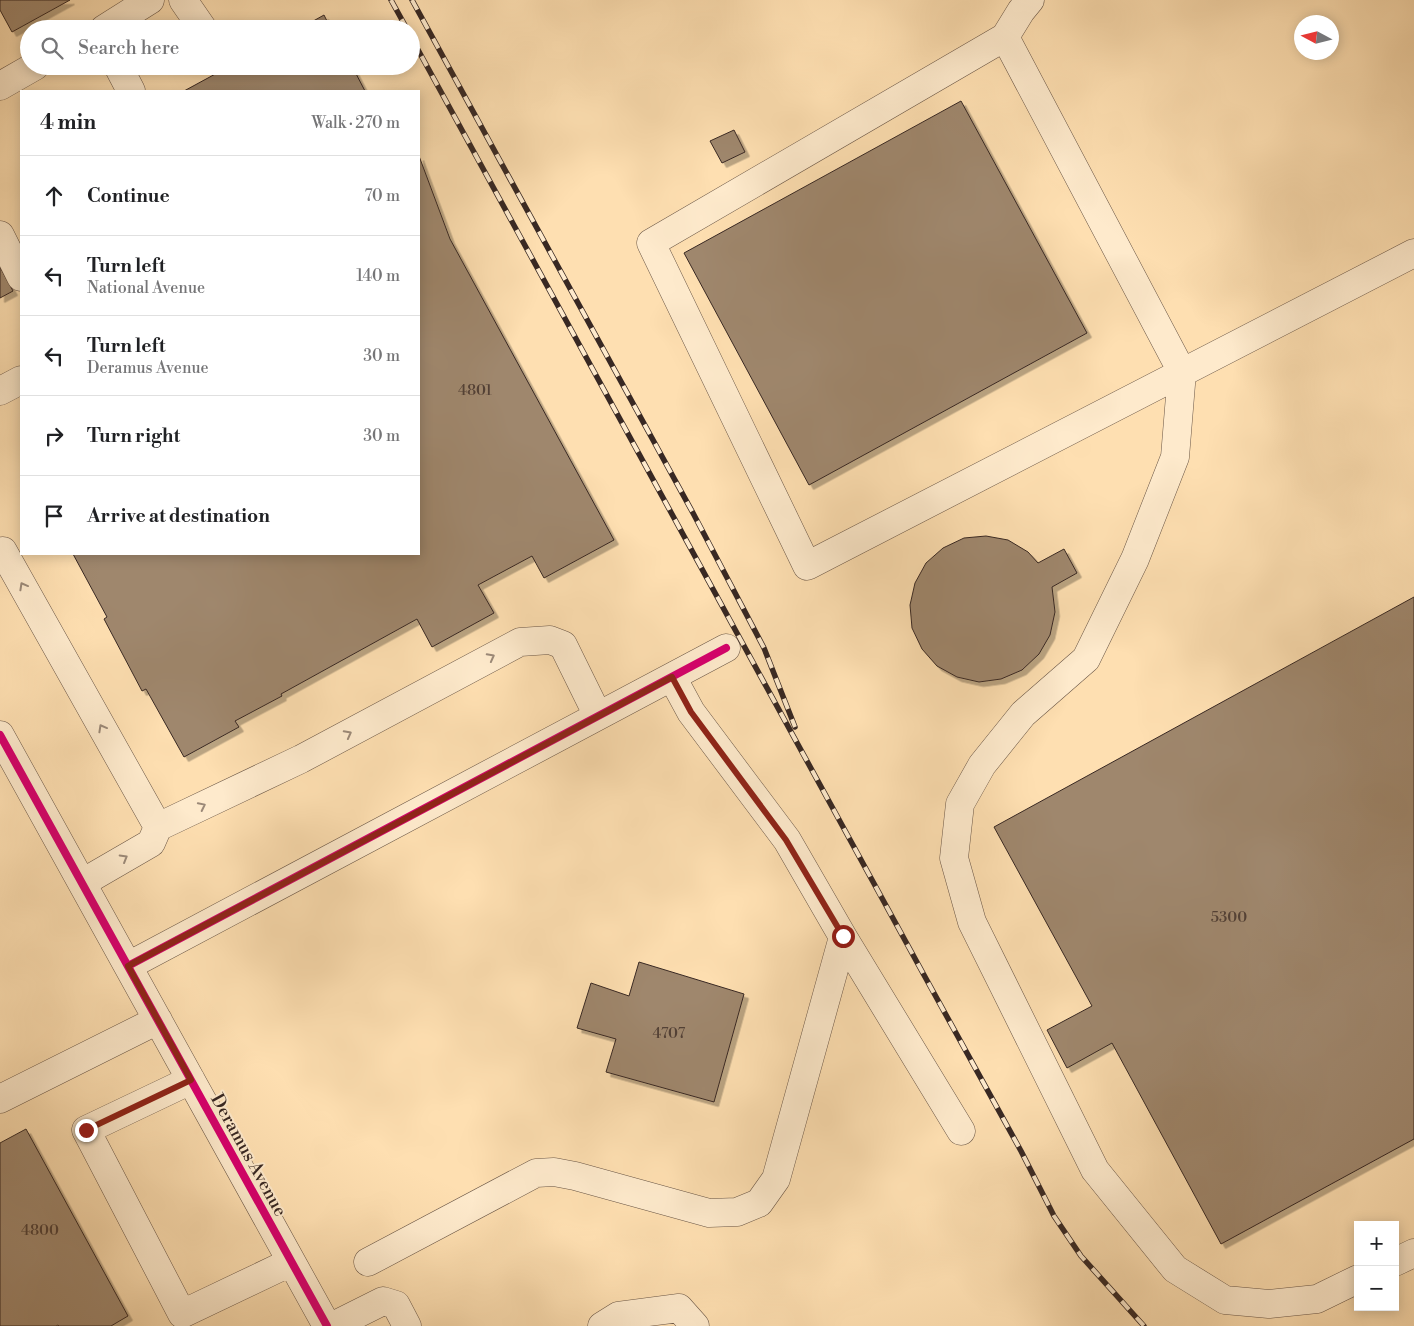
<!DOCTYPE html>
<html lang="en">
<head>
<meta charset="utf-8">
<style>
  :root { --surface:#fff; --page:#f6f6f6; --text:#202124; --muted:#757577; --line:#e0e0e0 }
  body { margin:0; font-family:"Libre Bodoni",serif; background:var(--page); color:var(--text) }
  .controls { position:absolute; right:15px; bottom:15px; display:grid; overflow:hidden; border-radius:0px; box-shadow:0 2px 12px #0003 }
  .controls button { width:45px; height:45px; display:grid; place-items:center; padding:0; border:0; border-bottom:1px solid var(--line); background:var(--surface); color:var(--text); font:25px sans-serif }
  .compass { position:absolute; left:1294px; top:15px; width:45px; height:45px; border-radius:50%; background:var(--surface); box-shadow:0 2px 12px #0003; rotate:277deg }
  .stop { position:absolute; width:15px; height:15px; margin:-11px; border:4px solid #8f2418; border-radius:50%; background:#fff }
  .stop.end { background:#8f2418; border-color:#fff; box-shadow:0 1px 5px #0008 }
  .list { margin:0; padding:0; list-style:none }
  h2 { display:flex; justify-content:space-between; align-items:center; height:65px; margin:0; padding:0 20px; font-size:21px }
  h2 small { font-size:16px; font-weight:400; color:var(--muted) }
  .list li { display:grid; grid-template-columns:32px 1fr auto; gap:15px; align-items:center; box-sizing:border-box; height:80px; padding:0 20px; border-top:1px solid var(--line) }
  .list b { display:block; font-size:19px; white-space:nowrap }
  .list p { margin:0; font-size:16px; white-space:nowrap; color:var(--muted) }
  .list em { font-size:16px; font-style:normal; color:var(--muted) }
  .icon { flex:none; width:28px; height:28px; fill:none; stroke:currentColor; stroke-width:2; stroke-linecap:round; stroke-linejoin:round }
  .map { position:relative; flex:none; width:1414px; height:1326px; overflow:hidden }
  .search { position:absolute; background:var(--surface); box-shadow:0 2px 12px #0003; left:20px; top:20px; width:400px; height:55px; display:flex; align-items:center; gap:12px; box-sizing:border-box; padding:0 18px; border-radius:28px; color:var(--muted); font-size:19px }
  .panel { position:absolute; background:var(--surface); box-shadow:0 2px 12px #0003; left:20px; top:90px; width:400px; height:465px; border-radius:0px }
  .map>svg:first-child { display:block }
  .building { fill:#9f876d; stroke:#382823; filter:url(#shadow) }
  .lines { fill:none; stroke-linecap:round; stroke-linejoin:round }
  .minor-casing { stroke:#6a5646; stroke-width:29 }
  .minor { stroke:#feeacc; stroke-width:28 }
  .rail-casing { stroke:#382823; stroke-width:5.5 }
  .rail { stroke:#feeacc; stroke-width:4; stroke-dasharray:11; stroke-linecap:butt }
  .cycleway-casing { stroke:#feeacc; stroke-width:11 }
  .cycleway { stroke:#d6006c; stroke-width:8 }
  .oneway { stroke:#9b8978 }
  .route { stroke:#8f2418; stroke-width:6 }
  .labels { text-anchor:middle; stroke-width:4; stroke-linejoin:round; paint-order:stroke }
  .number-label { font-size:15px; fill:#524036 }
  .street-label { font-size:18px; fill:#382823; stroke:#feeacc }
</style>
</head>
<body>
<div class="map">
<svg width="1414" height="1326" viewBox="0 0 1414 1326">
  <defs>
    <filter id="shadow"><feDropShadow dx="4.5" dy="4.5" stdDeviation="0" flood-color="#0004"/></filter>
  </defs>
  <rect width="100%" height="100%" fill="#fedfb1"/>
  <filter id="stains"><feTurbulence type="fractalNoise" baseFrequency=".004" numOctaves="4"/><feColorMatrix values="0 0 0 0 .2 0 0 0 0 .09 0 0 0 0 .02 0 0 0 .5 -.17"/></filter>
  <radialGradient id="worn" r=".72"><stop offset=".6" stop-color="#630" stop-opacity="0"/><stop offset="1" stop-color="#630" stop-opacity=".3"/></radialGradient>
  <path class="building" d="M0,0H70L12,32L0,10Z
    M324,15L331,29H299Z
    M230,66H352L365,91H184Z
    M961,101L1087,333L809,485L684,253Z
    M734,130L745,152L722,163L710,141Z
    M419,156L450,239L614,540L544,578L532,556L478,585L494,613L432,647L417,619L281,694L282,696L235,721L239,727L184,757L146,689L142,691L104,619L107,617L73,554H419Z
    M0,267L13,291L0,298Z
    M986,536L1008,540L1028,552L1038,563L1064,549L1077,573L1052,587L1055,612L1050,635L1039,654L1022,670L1001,679L979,682L957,677L937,666L922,649L912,628L910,605L915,583L926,563L943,548L964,538Z
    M1414,597V1139L1221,1244L1112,1043L1067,1068L1047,1030L1092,1006L994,827Z
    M639,962L744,994L714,1102L606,1072L616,1039L577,1028L591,983L629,996Z
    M26,1129L128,1316L111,1326H59L58,1325L56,1326H0V1143Z"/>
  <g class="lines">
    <g class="minor-casing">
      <path id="minor" d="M183,0L203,29
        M104,29L150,0
        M1005,37L1021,11L1030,0
        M118,66L131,91
        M0,86L35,66
        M0,235L21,277
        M0,391L21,380
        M3,551L158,827L151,843L82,883
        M672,677L691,712L787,840L843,937L961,1131
        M0,735L327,1326
        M158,827L301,759L520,642L550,640L563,645L598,716
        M128,966L726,648
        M191,1080L86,1130L182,1314L291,1262
        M0,1099L158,1020
        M368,1262L536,1173L554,1172L575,1176L709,1213L737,1212L759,1203L776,1179L843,937
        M1395,1262L1414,1253
        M1358,1279L1317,1299L1269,1304L1225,1300L1175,1269L1095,1170L972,922L954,858L960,804L982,765L1023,714L1086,659L1135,559L1175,457L1182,372L1005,37L651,243L807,566L1414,253
        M333,1326L383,1301L396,1305L407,1326
        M602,1326L618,1316L679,1308L695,1326"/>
    </g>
    <use href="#minor" class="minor"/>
    <g class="rail-casing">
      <path id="rail" d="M391,0L407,29
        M412,0L693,513L764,648L795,727
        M411,37L924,975L1021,1151L1054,1216L1081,1256L1144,1326"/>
    </g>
    <use href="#rail" class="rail"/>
    <g class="cycleway-casing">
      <path id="cycleway" d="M0,735L327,1326
        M128,966L726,648"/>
    </g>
    <use href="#cycleway" class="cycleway"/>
  </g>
  <defs><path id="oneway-chevron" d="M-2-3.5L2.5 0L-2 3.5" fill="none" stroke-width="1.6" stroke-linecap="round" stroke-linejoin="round" transform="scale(1.25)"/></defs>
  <g class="oneway">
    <use href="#oneway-chevron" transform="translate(23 586) rotate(-119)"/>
    <use href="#oneway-chevron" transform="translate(491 657) rotate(-28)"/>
    <use href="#oneway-chevron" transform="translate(102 728) rotate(-119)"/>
    <use href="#oneway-chevron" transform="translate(348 734) rotate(-28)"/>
    <use href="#oneway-chevron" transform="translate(202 806) rotate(-26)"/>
    <use href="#oneway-chevron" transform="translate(124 858) rotate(-30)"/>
  </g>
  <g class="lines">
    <path class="route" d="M86,1130L191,1080L128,966L672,677L691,712L786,840L843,936"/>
  </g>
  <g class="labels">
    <g class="number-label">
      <text x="475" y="395">4801</text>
      <text x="1229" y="922">5300</text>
      <text x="669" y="1038">4707</text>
      <text x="40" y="1235">4800</text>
    </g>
    <g class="street-label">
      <text transform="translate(249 1155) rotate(61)" y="6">Deramus Avenue</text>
    </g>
  </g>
  <rect width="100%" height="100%" filter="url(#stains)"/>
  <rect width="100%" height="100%" fill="url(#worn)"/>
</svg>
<div class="controls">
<button>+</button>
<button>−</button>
</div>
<svg class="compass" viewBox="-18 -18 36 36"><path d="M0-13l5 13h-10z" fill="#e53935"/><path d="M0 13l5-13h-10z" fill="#757577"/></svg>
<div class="stop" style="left:843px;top:936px"></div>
<div class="stop end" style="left:86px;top:1130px"></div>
<div class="search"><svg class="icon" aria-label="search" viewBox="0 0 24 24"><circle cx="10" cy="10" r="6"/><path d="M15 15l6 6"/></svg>Search here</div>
<section class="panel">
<h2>4 min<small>Walk · 270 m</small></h2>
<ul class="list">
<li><svg class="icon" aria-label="ahead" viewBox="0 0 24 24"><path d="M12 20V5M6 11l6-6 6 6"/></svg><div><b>Continue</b></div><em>70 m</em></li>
<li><svg class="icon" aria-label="left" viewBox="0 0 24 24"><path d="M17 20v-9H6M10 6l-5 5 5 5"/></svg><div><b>Turn left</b><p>National Avenue</p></div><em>140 m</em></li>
<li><svg class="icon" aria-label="left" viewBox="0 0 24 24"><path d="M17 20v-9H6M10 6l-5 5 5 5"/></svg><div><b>Turn left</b><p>Deramus Avenue</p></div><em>30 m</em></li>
<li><svg class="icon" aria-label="right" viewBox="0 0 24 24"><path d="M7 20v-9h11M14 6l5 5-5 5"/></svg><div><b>Turn right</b></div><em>30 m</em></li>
<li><svg class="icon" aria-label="arrive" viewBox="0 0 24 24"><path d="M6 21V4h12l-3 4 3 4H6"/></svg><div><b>Arrive at destination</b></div></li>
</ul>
</section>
</div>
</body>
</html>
